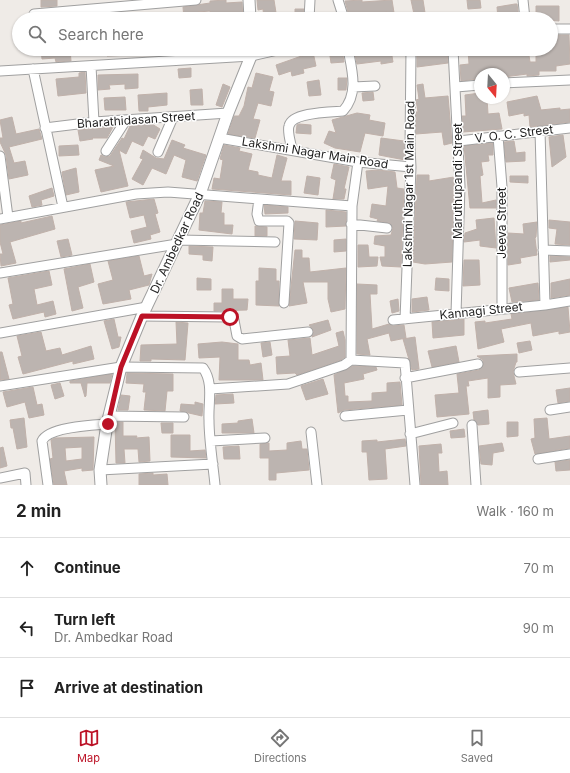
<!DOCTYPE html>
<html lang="en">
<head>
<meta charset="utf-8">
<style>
  :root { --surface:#fff; --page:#f2f2f2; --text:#222; --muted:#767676; --line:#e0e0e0; --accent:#bc1226 }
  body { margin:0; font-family:Inter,sans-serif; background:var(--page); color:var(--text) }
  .compass { position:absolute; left:474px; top:68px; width:36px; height:36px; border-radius:50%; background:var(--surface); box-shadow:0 1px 3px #0004; rotate:162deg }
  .stop { position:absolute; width:12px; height:12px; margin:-9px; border:3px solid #bc1226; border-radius:50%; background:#fff }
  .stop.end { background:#bc1226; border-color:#fff; box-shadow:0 1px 4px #0008 }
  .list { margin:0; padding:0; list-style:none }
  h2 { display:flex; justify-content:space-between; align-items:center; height:52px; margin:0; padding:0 16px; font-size:17px }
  h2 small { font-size:13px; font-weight:400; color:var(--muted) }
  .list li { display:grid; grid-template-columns:26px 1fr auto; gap:12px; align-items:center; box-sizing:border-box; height:60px; padding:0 16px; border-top:1px solid var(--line) }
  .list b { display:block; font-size:15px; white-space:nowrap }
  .list p { margin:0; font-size:13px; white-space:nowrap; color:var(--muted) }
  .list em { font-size:13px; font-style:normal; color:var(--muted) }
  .icon { flex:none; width:22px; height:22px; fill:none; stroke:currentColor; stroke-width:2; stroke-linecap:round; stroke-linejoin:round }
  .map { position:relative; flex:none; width:570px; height:485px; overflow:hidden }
  .search { position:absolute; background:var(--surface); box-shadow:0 1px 3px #0004; left:12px; right:12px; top:12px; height:44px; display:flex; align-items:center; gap:10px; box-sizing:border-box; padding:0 14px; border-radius:22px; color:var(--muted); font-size:15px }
  .sheet { height:232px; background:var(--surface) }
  nav { display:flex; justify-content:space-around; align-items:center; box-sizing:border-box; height:56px; border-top:1px solid var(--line); background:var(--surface); font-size:11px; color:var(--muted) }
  nav a { display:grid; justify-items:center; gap:2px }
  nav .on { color:var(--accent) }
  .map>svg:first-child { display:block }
  .building { fill:#bcb4b0; stroke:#c0b1aa; fill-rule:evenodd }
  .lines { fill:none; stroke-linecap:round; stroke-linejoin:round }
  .minor-casing { stroke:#a0a0a0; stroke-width:11 }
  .tertiary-casing { stroke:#a0a0a0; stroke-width:13 }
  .minor { stroke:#fff; stroke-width:9 }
  .tertiary { stroke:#fff; stroke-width:11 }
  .route { stroke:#bc1226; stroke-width:5 }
  .labels { text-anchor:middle; stroke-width:3; stroke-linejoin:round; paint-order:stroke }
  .street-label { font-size:12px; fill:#1f1f1f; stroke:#fff }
</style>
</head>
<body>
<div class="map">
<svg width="570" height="485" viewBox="0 0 570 485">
  <rect width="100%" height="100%" fill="#efebe7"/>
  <path class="building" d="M41,0H57V6L41,7Z
    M226,0V3L242,2L243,19H211L210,11L198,12L199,19H184L183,7L210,3V1Z
    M257,0H274L277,19H264L263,9L258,10Z
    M362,0V2L392,0L395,19H387V12L364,18L365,19H350L345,1Z
    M411,0H423L426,19H415Z
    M467,0H480L481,8L468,9Z
    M515,4H517L519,19H498L497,7Z
    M536,6H559V21L536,19Z
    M295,9H304L303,19H295Z
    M127,13V19H107V14Z
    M551,35H569L570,64L556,66V71H539V75L527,76V74L504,77V74H480V79L461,81L460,65L469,64L468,50L528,49L530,62H536V49H551Z
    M41,49H70L71,61L56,62L55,58L42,59Z
    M107,49H159V54L107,56Z
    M329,49H342L344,62L331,63Z
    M354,49H374V54L391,50L393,62L381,64V61L357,64Z
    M428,49H447L448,63L417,67V51Z
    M313,52L316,66L303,69L304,73L292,76L291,71L279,75L276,65Z
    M191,68V77L179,78L178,69Z
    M85,72L86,93L58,96L56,79L79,77V73Z
    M256,73L273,77L269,91L274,92L271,106L258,103L253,119L260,120L255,138L228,134L234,116H239L244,106L248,87L252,88Z
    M138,74V88L125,89V84L109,85L110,89L98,90V75Z
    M338,78H347L346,90H338Z
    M319,80L321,95L309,96L307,82Z
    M223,84L230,87L222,107L216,105Z
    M423,84L425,98L448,96L452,143L444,145L442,132L416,134V112H418L416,100L419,99L417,85Z
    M202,89L203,105H191L190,90Z
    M373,92L374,100L363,101L362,93Z
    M167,93V105L148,107V111H139L138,95Z
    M480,93V98H487L488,114L499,113L502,129L463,132L462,116H466L465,95Z
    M537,96L541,110L560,108V110L570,109V122L530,127L529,115L524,116V113L509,116L507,102Z
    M125,97L126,110H105L104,98Z
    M357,113L370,115L369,120L385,123L383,136L365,133L360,152L335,148L324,143L329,131L336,133L332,120Z
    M12,117L16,134L39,129L42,139L9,147L14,163L25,161L28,175L9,179L6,155L0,142V138H3L0,120Z
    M152,124L160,129L155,139L148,136L143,146L132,141L126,154L119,150L128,186L101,192L95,170L114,166L99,160L101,155L105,157L110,156L122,138L124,139L130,126Z
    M299,124L311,125V134L296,133L297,125Z
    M113,127L107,138H92L93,139L80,141L78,130Z
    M563,135L566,157L552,167L549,137Z
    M381,138L404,141L405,160L379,155Z
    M172,140L185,145L183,148L206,155L197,181L182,177L186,160L174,155L166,174L152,168L143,185L132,179L143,159L140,158L143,150L156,158L164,159Z
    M514,141L516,153L525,152V161L506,162L504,142Z
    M493,143V155H488L489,161L481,162L483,175L480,176L482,203L496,200V208H470L464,146Z
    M78,145L79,155L59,156V146Z
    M224,145L240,148L239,151L252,154L248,170L258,172V175L272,178L277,155L287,158L281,181H291V195L212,189L214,178L220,179L223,160L220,159Z
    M334,164L349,167L344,189H346L344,199H333L336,180L331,178Z
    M76,168L79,192L66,195L62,172Z
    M378,170L395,172L397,188L404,189L401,267L382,266L380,257H385V246L374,244L375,236L391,235L393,228L390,223L377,221L378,219L370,217L372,204L386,206L388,186L368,189L366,171Z
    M417,175H429V181L454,177L452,262L425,264L413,262Z
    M307,176L320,178L318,195L304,193Z
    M510,176H528V183L510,182Z
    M52,188L54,196L41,200L42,205L32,207L29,196Z
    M154,199L158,213L155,214L160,232L150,235L151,239L134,243L131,231L147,227L144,215L130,218L126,202Z
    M205,201L222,202L221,213H224V225H233L232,234L199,230L200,213H203Z
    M264,205L288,207V213L265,214Z
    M326,210L346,212V226L326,227Z
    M52,216L55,229L10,242L16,263L1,266L0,254H3L0,242V225L21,221V223Z
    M494,218L496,248L480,246V240L464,242L465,233L477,229L476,220Z
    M549,220L570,222V245L555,244L557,229L549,228Z
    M295,221L318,223L317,240L294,239Z
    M537,222L536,237L535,238L537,255L520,258L521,263L508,265V233L524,234L523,224Z
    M255,226L267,227V236H255Z
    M68,239L72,255L61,257L57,241Z
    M346,239V251L334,252V240Z
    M358,245H368L369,257H378L377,266L358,267Z
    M189,246L213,247L212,261L203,260V255L189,254Z
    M295,250H302V258H309L310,272L346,268L345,309L331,312L328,299V282H303L307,303L289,306Z
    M139,256L144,276L152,274L149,285L129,290L131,299L103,304L98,284L113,280L108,261Z
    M550,256L570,257V260L550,262Z
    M464,260H479L480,285L463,286Z
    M90,264L94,282L78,287L83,308L72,311L64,269Z
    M259,268L276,269V281H279V306L256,305V281H259Z
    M49,271L52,285L34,289L37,305L53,301L56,314L45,317L44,312L13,319L9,305L13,304L8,278Z
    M197,278L211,279V290H197Z
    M436,278L449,279V291L435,290Z
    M570,279V295L551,298V283Z
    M538,283L539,300L512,302L509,288Z
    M357,284L377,285V294H370L372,329L389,324L393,326L404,325L406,338L391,341L389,333L367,339L370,355L357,354Z
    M222,289H233V299H248L247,310L214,311V303H222Z
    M427,297L429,310L412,312V299Z
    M398,299L399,311L392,313L390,301Z
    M568,307L570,332L559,334V331L533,336L531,323L501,329L504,342L478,349L475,322L485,321V323L512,319L511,314Z
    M114,319L118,337H121L119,347L112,349L104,321Z
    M464,319V335L433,338L432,322Z
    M328,320L331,330L312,337L314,331L309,325Z
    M176,322L188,323L185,360L151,359V361H140L141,345L177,344Z
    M343,331L345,340V357L341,360L297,375L295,373L277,374L276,357L290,356L288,340L310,338L312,355L339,346L336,333Z
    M41,332L46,351L60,348L62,355L91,346L94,359L73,364V361L23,374L18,357L22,356L17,336Z
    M415,337L419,369L412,370L403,339Z
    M530,341L532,350L519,353L517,343Z
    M222,342L238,344V360H249L250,365L261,363L263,380H219L220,357L199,358L198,344Z
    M270,342L272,355L263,357L261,343Z
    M456,346L459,362L432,367L428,351Z
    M0,352H2L9,379L0,380Z
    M517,354V362H516L513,372L516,384L500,385V397L488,398V378L468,381L469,386H466L469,414L437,417L435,395L459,393L457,374L479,370L483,366V360L477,356Z
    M353,366L376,367L377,370L363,374L364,379L344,383L345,396H348V402L372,401V393L387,392V383L400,382L402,405L344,410L338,413L334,375Z
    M127,373L173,374V391H167L165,411L144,410L146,392H143L144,384L126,383Z
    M112,374L110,383H87L86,396L85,397L81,383H70V381Z
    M323,379L328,394L306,400L301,386Z
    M60,383L64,396L55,399L51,385Z
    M33,387L37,405L42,404L44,415L29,418L25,402L7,407L3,392Z
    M570,388V401L558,403L556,390Z
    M233,394L234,403L215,404L216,395Z
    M121,395L130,396L128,410H118Z
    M195,402L203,404L202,416L180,411L181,404L195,405Z
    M488,410L489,424L478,425L474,420L473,412Z
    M24,418L27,447L17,449L13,428H11L10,420Z
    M547,418L549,439L570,436V448L535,454L531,439L535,438L534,419Z
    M252,419L254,433H222V424L238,423V421Z
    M115,422H123V436H137L136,438L149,437L150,461L139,462L138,449H124L125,463H116Z
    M507,422H518V436L507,437Z
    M161,423H173V433H162Z
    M464,429L465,437L451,438L450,431Z
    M171,435H190V451L205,450L206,458L171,457Z
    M94,437L93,470L82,471V468L64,471L67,485H54L50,459L53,458L51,440L55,438ZM82,447V459L66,461L65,448Z
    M405,439L406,446L385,449L387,479L369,480L367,452H362V441L377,440V442Z
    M301,441L302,449H307L309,470L276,473V480H269V458H260V444L269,443V451L287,450V443Z
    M502,443L504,451L493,453L492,465L481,464L479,446Z
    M441,444L442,453H438L439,472L447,471L448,485H421L419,446Z
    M239,446L240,459H224L223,447Z
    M3,447L7,466L0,468V448Z
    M570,460V470L556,471L555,462Z
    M153,473V475L167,474L168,485H139V474Z"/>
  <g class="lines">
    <g class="minor-casing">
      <path id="minor" d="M338,0L344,19
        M523,0L525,19
        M34,14L196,0
        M309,19L310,0
        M551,29H570
        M453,49L460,186L456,314
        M91,66L94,122
        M33,69L63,207
        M0,71L251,56L282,49
        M504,83L570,80
        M353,87L375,86
        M456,87L480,85
        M45,128L94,122L228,113
        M540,131L545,305
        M498,136L502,187V309
        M219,138L358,162L411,167
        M459,141L570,128
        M292,150C291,143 287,132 289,126C292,112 331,112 343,111C359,94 352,70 348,49
        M106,151L126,120
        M158,152L173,117
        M0,156L8,217
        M259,199L257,214L259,221H287L289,223L284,303
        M0,219L136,194L168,192L352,206
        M351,224L387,228
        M178,240L275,242
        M543,250L570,251
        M0,273L177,244
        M142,316L229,317L234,320L237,336L242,339L308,332
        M405,319L411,167L410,148L411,49
        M393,320L545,305L570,301
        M0,333L147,307
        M351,360L405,363L415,485
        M519,372L570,368
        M405,378L478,364
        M0,386L121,367L203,368C214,383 208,403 209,420C209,441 213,464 215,485
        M210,389L288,384L344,365L351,360L352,206L358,162
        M550,410L570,407
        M109,416L184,417
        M345,416L408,410
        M472,425L476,485
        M311,432L317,485
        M410,434L453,423
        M211,441L265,438
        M538,459L570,454
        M100,470L213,464
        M0,478L25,473L26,485
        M48,485L42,441C48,427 93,425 107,424"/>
    </g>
    <g class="tertiary-casing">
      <path id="tertiary" d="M249,0L250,19
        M101,485L100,470L107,424L121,367L142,316L200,194L228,113L251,56V49"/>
    </g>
    <use href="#minor" class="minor"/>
    <use href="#tertiary" class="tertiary"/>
  </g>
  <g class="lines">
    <path class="route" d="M108,424L121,367L142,316L230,317"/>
  </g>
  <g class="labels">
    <g class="street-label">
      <text transform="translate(136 120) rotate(-4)" y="4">Bharathidasan Street</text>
      <text transform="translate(514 134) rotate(-7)" y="4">V. O. C. Street</text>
      <text transform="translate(315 153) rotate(9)" y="4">Lakshmi Nagar Main Road</text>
      <text transform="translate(458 181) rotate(-90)" y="4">Maruthupandi Street</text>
      <text transform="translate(409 184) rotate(-89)" y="4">Lakshmi Nagar 1st Main Road</text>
      <text transform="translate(502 223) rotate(-90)" y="4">Jeeva Street</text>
      <text transform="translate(177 243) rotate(-65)" y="4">Dr. Ambedkar Road</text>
      <text transform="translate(481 311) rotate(-6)" y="4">Kannagi Street</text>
    </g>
  </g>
</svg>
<svg class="compass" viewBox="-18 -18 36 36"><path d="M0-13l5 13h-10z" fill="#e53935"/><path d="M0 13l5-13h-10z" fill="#767676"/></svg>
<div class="stop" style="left:230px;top:317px"></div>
<div class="stop end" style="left:108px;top:424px"></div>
<div class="search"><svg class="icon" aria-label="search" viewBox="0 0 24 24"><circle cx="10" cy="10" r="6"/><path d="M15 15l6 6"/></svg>Search here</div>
</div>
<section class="sheet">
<h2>2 min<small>Walk · 160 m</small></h2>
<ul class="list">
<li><svg class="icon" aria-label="ahead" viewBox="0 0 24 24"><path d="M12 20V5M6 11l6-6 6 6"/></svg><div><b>Continue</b></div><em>70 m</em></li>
<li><svg class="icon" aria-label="left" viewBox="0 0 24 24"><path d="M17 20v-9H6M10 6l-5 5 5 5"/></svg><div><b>Turn left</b><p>Dr. Ambedkar Road</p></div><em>90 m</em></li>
<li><svg class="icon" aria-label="arrive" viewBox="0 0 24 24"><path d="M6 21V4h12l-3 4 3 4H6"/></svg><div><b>Arrive at destination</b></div></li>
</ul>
</section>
<nav>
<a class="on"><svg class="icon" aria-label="map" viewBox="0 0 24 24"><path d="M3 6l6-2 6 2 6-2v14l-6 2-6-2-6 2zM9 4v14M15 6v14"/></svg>Map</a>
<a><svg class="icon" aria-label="directions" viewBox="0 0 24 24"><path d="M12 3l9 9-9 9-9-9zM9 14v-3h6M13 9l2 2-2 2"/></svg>Directions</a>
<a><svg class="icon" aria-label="saved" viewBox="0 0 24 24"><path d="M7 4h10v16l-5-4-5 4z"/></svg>Saved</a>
</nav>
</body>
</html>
